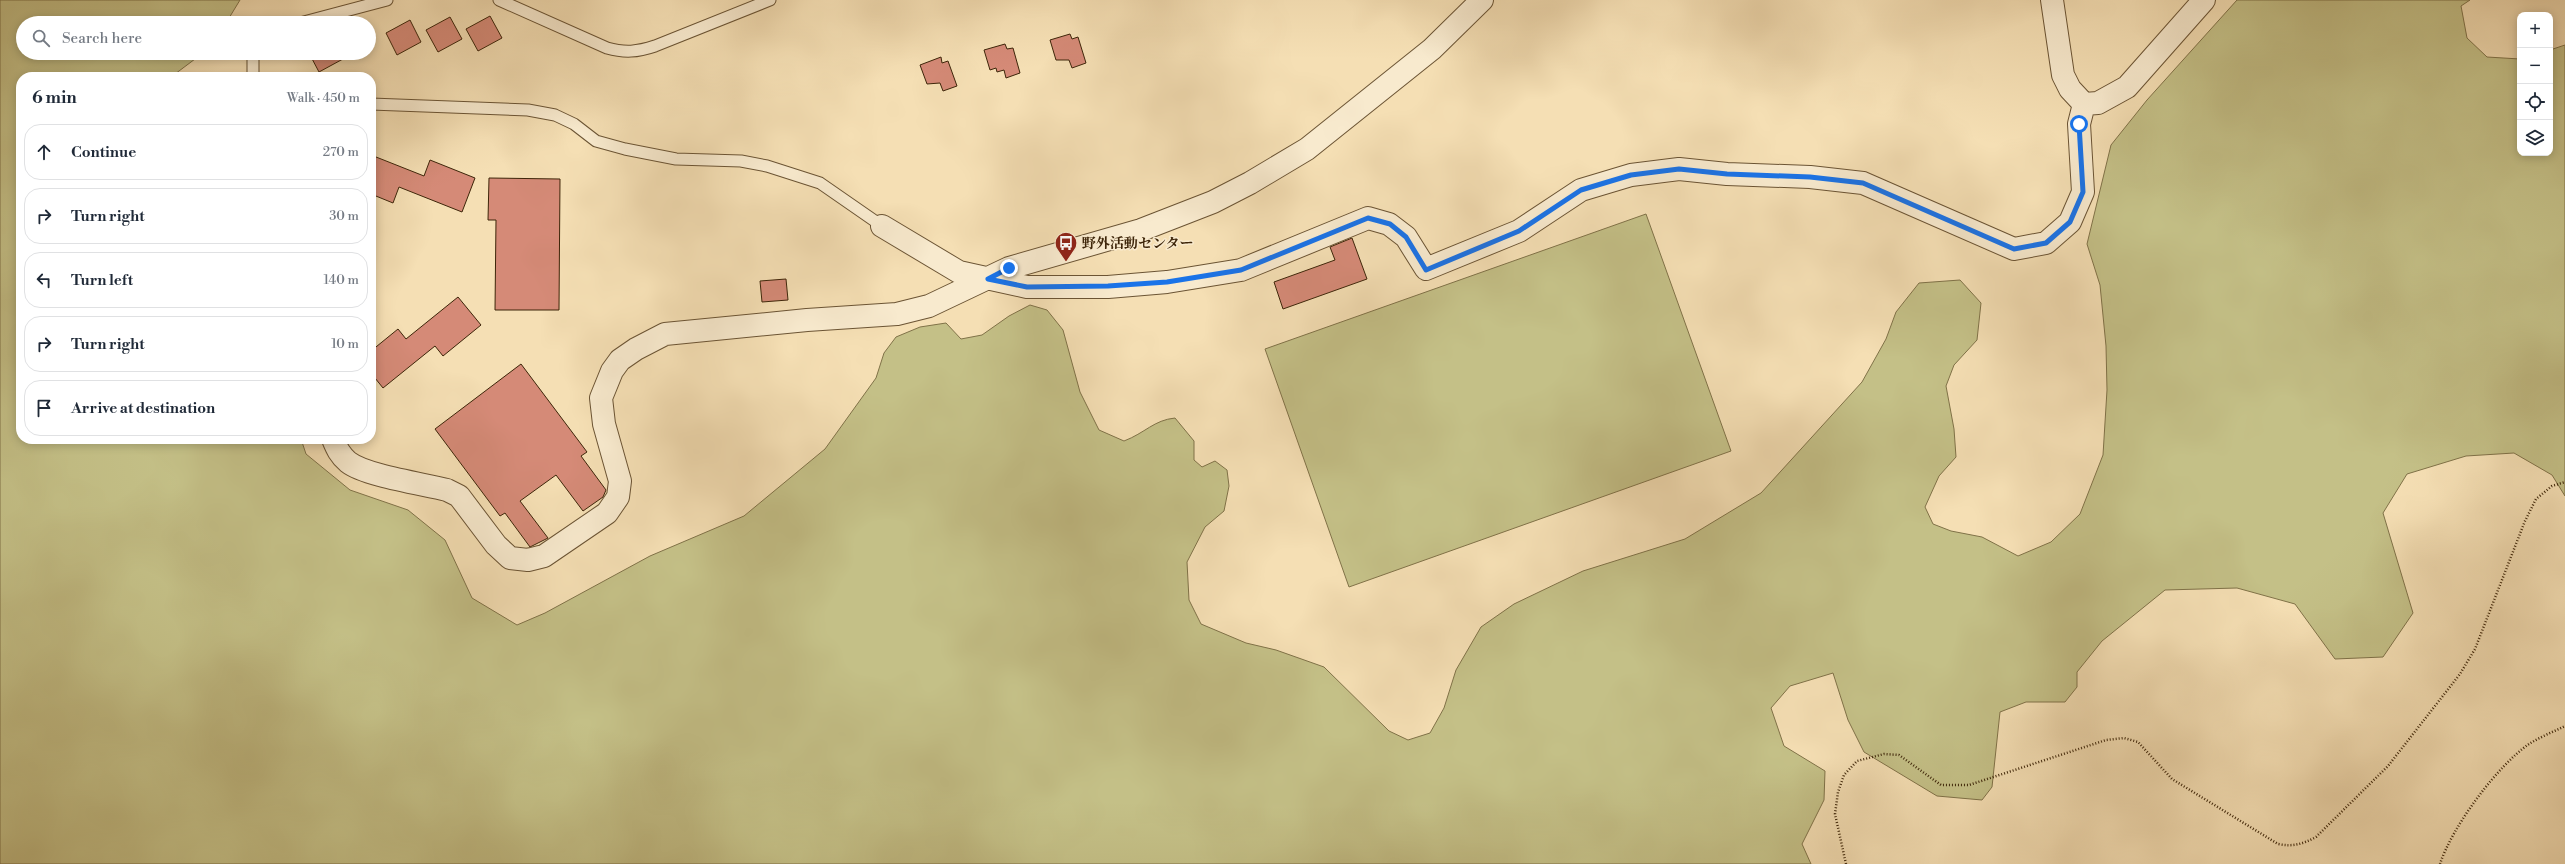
<!DOCTYPE html>
<html lang="en">
<head>
<meta charset="utf-8">
<style>
  :root { --surface:#fff; --page:#f6f6f7; --text:#1f2937; --muted:#747a83; --line:#e0e1e3 }
  body { margin:0; font-family:"Libre Bodoni","Noto Serif JP",serif; background:var(--page); color:var(--text) }
  .controls { position:absolute; right:12px; top:12px; display:grid; overflow:hidden; border-radius:8px; box-shadow:0 2px 10px #0003 }
  .controls button { width:36px; height:36px; display:grid; place-items:center; padding:0; border:0; border-bottom:1px solid var(--line); background:var(--surface); color:var(--text); font:20px sans-serif }
  .stop { position:absolute; width:12px; height:12px; margin:-9px; border:3px solid #1a73e8; border-radius:50%; background:#fff }
  .stop.end { background:#1a73e8; border-color:#fff; box-shadow:0 1px 4px #0008 }
  .list { margin:0; padding:0; list-style:none }
  h2 { display:flex; justify-content:space-between; align-items:center; height:52px; margin:0; padding:0 16px; font-size:17px }
  h2 small { font-size:13px; font-weight:400; color:var(--muted) }
  .list li { display:grid; grid-template-columns:26px 1fr auto; gap:12px; align-items:center; box-sizing:border-box; height:56px; margin:0 8px 8px; padding:0 8px; border:1px solid var(--line); border-radius:16px }
  .list b { display:block; font-size:15px; white-space:nowrap }
  .list em { font-size:13px; font-style:normal; color:var(--muted) }
  .icon { flex:none; width:22px; height:22px; fill:none; stroke:currentColor; stroke-width:2; stroke-linecap:round; stroke-linejoin:round }
  .map { position:relative; flex:none; width:2565px; height:864px; overflow:hidden }
  .search { position:absolute; background:var(--surface); box-shadow:0 2px 10px #0003; left:16px; top:16px; width:360px; height:44px; display:flex; align-items:center; gap:10px; box-sizing:border-box; padding:0 14px; border-radius:22px; color:var(--muted); font-size:15px }
  .panel { position:absolute; background:var(--surface); box-shadow:0 2px 10px #0003; left:16px; top:72px; width:360px; height:372px; border-radius:16px }
  .map>svg:first-child { display:block }
  .green { fill:#c4c087; stroke:#807248 }
  .building { fill:#d58a77; stroke:#3d2509 }
  .lines { fill:none; stroke-linecap:round; stroke-linejoin:round }
  .service-casing { stroke:#6b5434; stroke-width:13 }
  .minor-casing { stroke:#6b5434; stroke-width:24 }
  .path { stroke:#3d2509; stroke-width:2.5; stroke-dasharray:1 2; stroke-linecap:butt }
  .service { stroke:#f8eace; stroke-width:11 }
  .minor { stroke:#f8eace; stroke-width:22 }
  .route { stroke:#1a73e8; stroke-width:5 }
  .labels { text-anchor:middle; stroke-width:3; stroke-linejoin:round; paint-order:stroke }
  .poi-label { font-size:14px; font-weight:bold; fill:#3d2509; stroke:#f8eace; text-anchor:start }
</style>
</head>
<body>
<div class="map">
<svg width="2565" height="864" viewBox="0 0 2565 864">
  <rect width="100%" height="100%" fill="#f5dfb4"/>
  <filter id="stains"><feTurbulence type="fractalNoise" baseFrequency=".005" numOctaves="4"/><feColorMatrix values="0 0 0 0 .2 0 0 0 0 .09 0 0 0 0 .02 0 0 0 .5 -.17"/></filter>
  <radialGradient id="worn" r=".72"><stop offset=".6" stop-color="#630" stop-opacity="0"/><stop offset="1" stop-color="#630" stop-opacity=".3"/></radialGradient>
  <path class="green" d="M0,0H240L226,23H23V53H203L171,77H21V439H301L306,454L350,490L408,510L445,540L472,598L517,625L545,613L650,556L744,516L825,449L876,378L884,353L896,337L920,327L946,323L961,339L982,335L1009,316L1030,305L1047,310L1063,330L1080,392L1099,430L1124,441C1145,433 1154,420 1175,418L1194,441V460L1202,467L1215,461L1227,470L1229,486L1224,511L1205,527L1187,562L1189,600L1201,624L1246,643L1276,650L1324,667L1389,731L1408,740L1430,733L1444,708L1456,670L1481,627L1514,604L1583,571L1685,539L1761,493L1862,382L1886,339L1896,312L1919,283L1960,280L1981,303L1977,340L1954,365L1946,386L1954,429L1956,457L1939,476L1925,507L1933,524L1951,531L1982,537L2018,556L2051,542L2080,514L2103,455L2107,390L2106,346L2100,285L2087,244L2111,145L2147,100L2237,0H2470L2461,6L2467,38L2487,57L2520,59V153H2550V50L2565,45V496L2552,475L2514,453L2466,456L2407,474L2383,513L2413,613L2383,657L2335,659L2295,604L2237,588L2165,590L2102,641L2077,672V687L2065,702H2026L2000,712L1992,787L1982,800L1937,796L1864,752L1848,720L1833,673L1790,686L1771,708L1784,746L1825,771L1824,800L1802,844L1811,864H0Z
    M1646,214L1731,451L1349,587L1265,349Z"/>
  <path class="building" d="M490,16L502,38L478,51L466,29Z
    M450,17L462,39L438,52L426,30Z
    M410,20L421,42L397,55L386,33Z
    M1070,34L1072,39L1078,37L1086,63L1072,68L1069,60H1056L1050,40Z
    M1005,44L1007,49L1013,48L1020,73L1006,78L1004,70L997,72L996,68L990,70L984,50Z
    M309,53H354L319,72Z
    M941,57L942,63L948,61L957,86L943,91L940,83L927,84L920,65Z
    M371,155L424,176L430,160L475,178L462,212L399,187L393,203L371,194Z
    M489,178L560,179L559,310H495L496,220H488Z
    M1352,238L1367,279L1283,309L1274,282L1335,260L1330,247Z
    M786,279L788,300L762,302L760,281Z
    M458,297L481,325L443,356L435,346L383,388L371,373V351L398,329L406,339Z
    M521,364L587,452L581,456L606,490L603,497L583,511L556,475L520,501L548,538L530,547L505,513L500,516L435,429Z"/>
  <g class="lines">
    <g class="service-casing">
      <path id="service" d="M499,0L607,48C625,53 637,52 655,46L770,0
        M300,23L387,0
        M253,77V53
        M371,104L528,110L555,115L574,124L596,141L625,149L676,159L741,161L767,166L820,183L882,226"/>
    </g>
    <g class="minor-casing">
      <path id="minor" d="M2052,0L2063,75L2070,89L2084,104
        M2084,104L2098,103L2127,87L2204,0
        M882,226L959,272L1027,287H1108L1167,282L1241,270L1368,218L1389,224L1406,237L1426,269L1519,231L1581,190L1631,175L1679,169L1727,174L1810,177L1863,183L2014,249L2046,243L2070,222L2083,192L2079,124L2084,104
        M333,439C337,449 340,455 348,462C366,476 424,484 447,490L459,496L496,545L510,558L528,560L544,556L607,513L618,497L620,481L604,424L601,398L612,371L620,360L636,349L665,334L807,320L897,314L929,306L1009,268L1141,230L1213,202L1250,183L1307,149L1432,49L1482,0"/>
    </g>
    <path class="path" d="M1846,864L1835,814L1838,792L1844,775L1857,761L1884,754L1899,755L1941,785H1969L2106,740L2124,738L2138,742L2172,779L2278,844C2293,847 2303,844 2316,837L2388,766L2460,674L2475,649L2525,521L2536,499L2552,486L2565,482
      M2440,864C2452,827 2497,766 2529,744C2540,737 2553,732 2565,726"/>
    <use href="#service" class="service"/>
    <use href="#minor" class="minor"/>
  </g>
  <g class="lines">
    <path class="route" d="M1009,268L988,279L1027,287L1108,286L1167,282L1241,270L1368,218L1390,224L1406,237L1426,270L1519,231L1581,190L1631,175L1679,169L1727,174L1810,177L1863,183L2014,249L2046,243L2070,222L2083,192L2079,124"/>
  </g>
  <defs>
    <g id="bus-pin" transform="scale(1.15)"><path d="M0 17L-7.5 6A9.5 9.5 0 1 1 7.5 6Z" fill="#8f2418" stroke="#f8eace"/><path d="M-5-6H5V4H4V6H2V4H-2V6H-4V4H-5ZM-3.5-4V0h7V-4ZM-3.5 1.2v1.5H-2V1.2ZM2 1.2v1.5H3.5V1.2Z" fill="#fff"/></g>
  </defs>
  <g fill-rule="evenodd">
    <use href="#bus-pin" x="1066" y="243"/>
  </g>
  <g class="labels">
    <g class="poi-label">
      <text x="1082" y="248">野外活動センター</text>
    </g>
  </g>
  <rect width="100%" height="100%" filter="url(#stains)"/>
  <rect width="100%" height="100%" fill="url(#worn)"/>
</svg>
<div class="controls">
<button>+</button>
<button>−</button>
<button><svg class="icon" aria-label="locate" viewBox="0 0 24 24"><circle cx="12" cy="12" r="6"/><path d="M12 2v4M12 18v4M2 12h4M18 12h4"/></svg></button>
<button><svg class="icon" aria-label="layers" viewBox="0 0 24 24"><path d="M12 4l9 5-9 5-9-5zM3 14l9 5 9-5"/></svg></button>
</div>
<div class="stop" style="left:2079px;top:124px"></div>
<div class="stop end" style="left:1009px;top:268px"></div>
<div class="search"><svg class="icon" aria-label="search" viewBox="0 0 24 24"><circle cx="10" cy="10" r="6"/><path d="M15 15l6 6"/></svg>Search here</div>
<section class="panel">
<h2>6 min<small>Walk · 450 m</small></h2>
<ul class="list">
<li><svg class="icon" aria-label="ahead" viewBox="0 0 24 24"><path d="M12 20V5M6 11l6-6 6 6"/></svg><div><b>Continue</b></div><em>270 m</em></li>
<li><svg class="icon" aria-label="right" viewBox="0 0 24 24"><path d="M7 20v-9h11M14 6l5 5-5 5"/></svg><div><b>Turn right</b></div><em>30 m</em></li>
<li><svg class="icon" aria-label="left" viewBox="0 0 24 24"><path d="M17 20v-9H6M10 6l-5 5 5 5"/></svg><div><b>Turn left</b></div><em>140 m</em></li>
<li><svg class="icon" aria-label="right" viewBox="0 0 24 24"><path d="M7 20v-9h11M14 6l5 5-5 5"/></svg><div><b>Turn right</b></div><em>10 m</em></li>
<li><svg class="icon" aria-label="arrive" viewBox="0 0 24 24"><path d="M6 21V4h12l-3 4 3 4H6"/></svg><div><b>Arrive at destination</b></div></li>
</ul>
</section>
</div>
</body>
</html>
